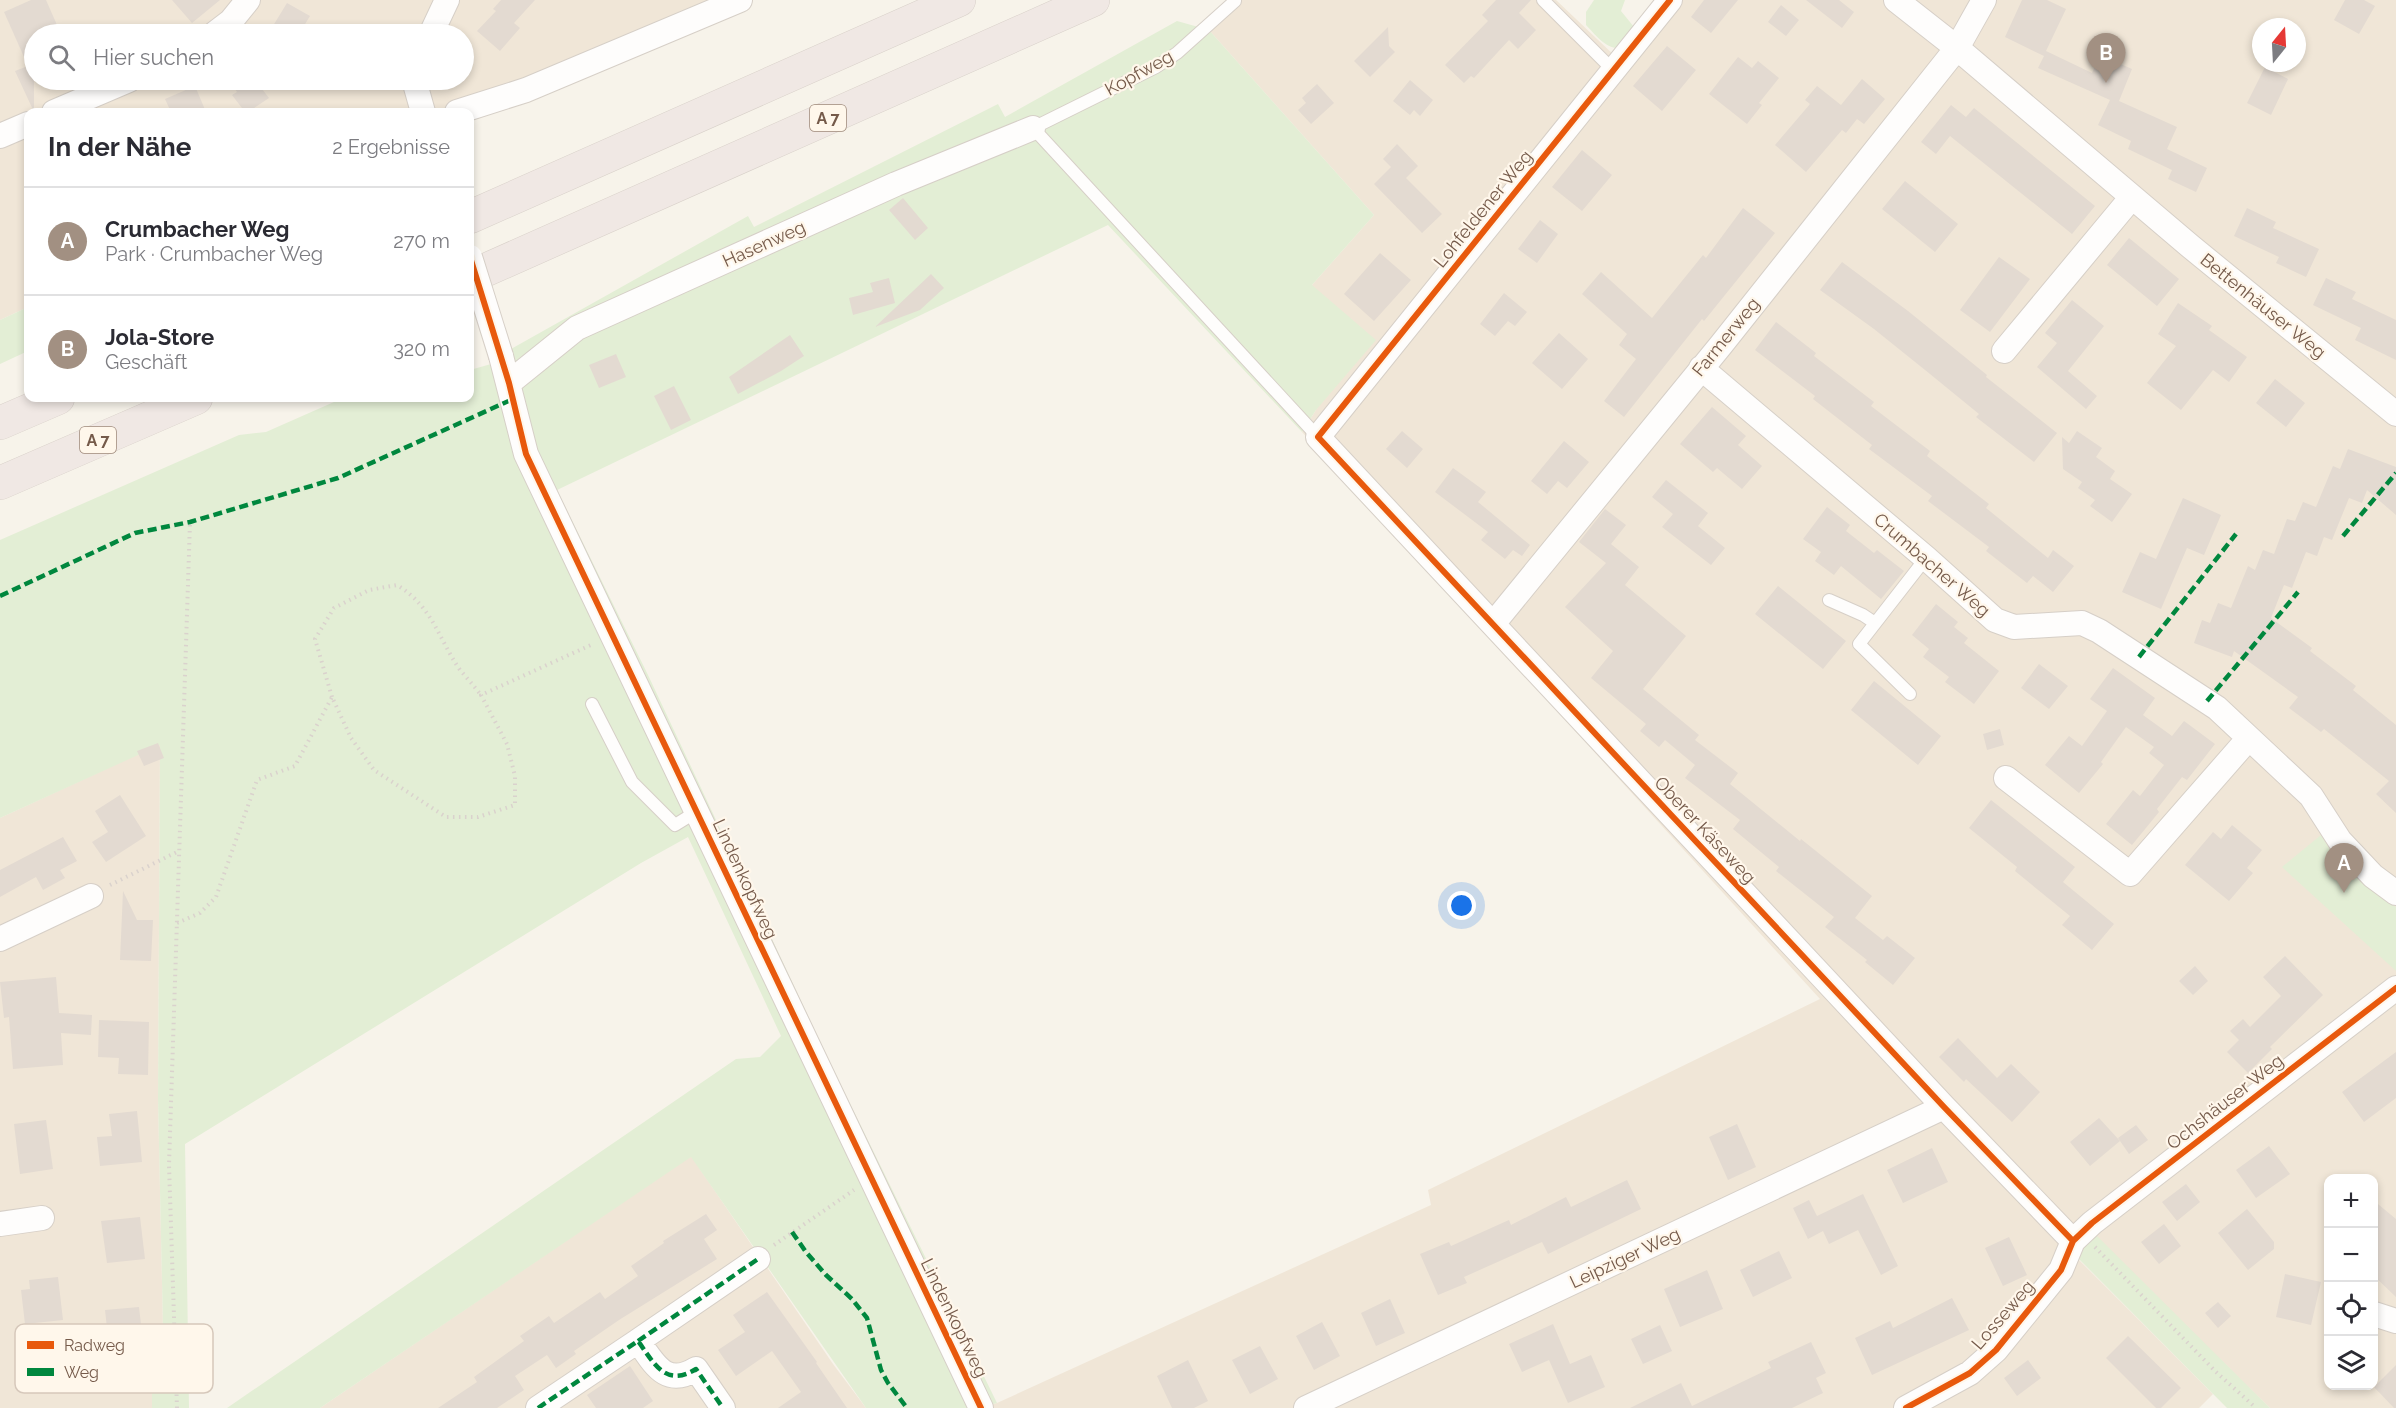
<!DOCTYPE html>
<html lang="de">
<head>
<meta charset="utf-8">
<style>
  :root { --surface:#fff; --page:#f7f7f7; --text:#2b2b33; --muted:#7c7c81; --line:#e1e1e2; --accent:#a29082 }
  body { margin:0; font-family:Raleway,sans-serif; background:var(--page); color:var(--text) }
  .controls { position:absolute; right:18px; bottom:18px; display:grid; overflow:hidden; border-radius:12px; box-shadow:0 3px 9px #0003 }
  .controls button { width:54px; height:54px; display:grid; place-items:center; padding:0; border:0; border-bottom:2px solid var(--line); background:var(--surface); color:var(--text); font:30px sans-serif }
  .compass { position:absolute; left:2252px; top:18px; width:54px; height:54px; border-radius:50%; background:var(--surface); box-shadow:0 3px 9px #0003; rotate:18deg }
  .you { position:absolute; left:1462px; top:906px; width:21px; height:21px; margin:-15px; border:4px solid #fff; border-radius:50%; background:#1a73e8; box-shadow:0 0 0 9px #1a73e833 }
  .badge { display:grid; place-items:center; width:39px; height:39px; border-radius:50%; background:var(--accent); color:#fff; font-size:20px; font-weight:700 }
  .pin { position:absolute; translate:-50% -50px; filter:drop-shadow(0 2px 3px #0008) }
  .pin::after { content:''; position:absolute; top:32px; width:21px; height:18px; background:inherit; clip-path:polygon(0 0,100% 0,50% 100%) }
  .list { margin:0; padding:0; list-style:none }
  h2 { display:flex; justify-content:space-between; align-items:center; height:78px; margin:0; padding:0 24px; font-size:26px }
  h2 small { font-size:20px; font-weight:400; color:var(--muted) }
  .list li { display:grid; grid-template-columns:39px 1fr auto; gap:18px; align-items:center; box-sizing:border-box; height:108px; padding:0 24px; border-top:2px solid var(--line) }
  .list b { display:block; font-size:22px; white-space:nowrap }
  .list p { margin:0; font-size:20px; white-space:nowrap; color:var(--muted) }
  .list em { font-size:20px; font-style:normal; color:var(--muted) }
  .icon { flex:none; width:33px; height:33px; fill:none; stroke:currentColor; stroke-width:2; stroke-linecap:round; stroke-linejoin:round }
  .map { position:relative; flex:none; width:2396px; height:1408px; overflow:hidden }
  .search { position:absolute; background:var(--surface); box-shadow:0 3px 9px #0003; left:24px; top:24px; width:450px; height:66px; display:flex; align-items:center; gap:15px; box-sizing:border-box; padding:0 21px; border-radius:33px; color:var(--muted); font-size:22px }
  .panel { position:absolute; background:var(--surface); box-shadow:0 3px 9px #0003; left:24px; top:108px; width:450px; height:294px; border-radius:12px }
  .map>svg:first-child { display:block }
  .residential { fill:#f0e6d7; fill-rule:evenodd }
  .green { fill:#e3eed5 }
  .building { fill:#e3dad1 }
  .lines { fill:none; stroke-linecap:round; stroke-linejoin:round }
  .lane-casing { stroke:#d6cfc7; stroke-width:14 }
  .street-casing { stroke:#d6cfc7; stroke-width:26 }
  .highway-casing { stroke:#d8d0c9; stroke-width:34 }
  .path { stroke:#dad2cd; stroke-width:4; stroke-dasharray:1.5 4.5; stroke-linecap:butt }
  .lane { stroke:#fefdfc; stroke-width:12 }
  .street { stroke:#fefdfc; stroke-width:24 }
  .highway { stroke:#f0e8e4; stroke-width:33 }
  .street-bridge-casing { stroke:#d6cfc7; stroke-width:26; stroke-linecap:butt }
  .street-bridge { stroke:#fefdfc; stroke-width:24 }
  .quiet { stroke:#00873e; stroke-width:4.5; stroke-dasharray:9 4.5; stroke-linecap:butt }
  .cycleway-casing { stroke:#fff7eb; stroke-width:10 }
  .cycleway { stroke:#e8590c; stroke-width:6 }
  .labels { text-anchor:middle; stroke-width:4.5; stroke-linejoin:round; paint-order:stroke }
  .shield { fill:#fff7eb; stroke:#9e897a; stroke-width:1.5 }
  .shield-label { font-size:16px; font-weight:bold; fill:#755a4a }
  .street-label { font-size:18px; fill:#755a4a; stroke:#fff7eb }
  .key { fill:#fff7eb; stroke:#d6c8bb; stroke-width:1.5 }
  .key-label { font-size:16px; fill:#755a4a }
</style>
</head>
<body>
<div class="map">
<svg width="2396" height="1408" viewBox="0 0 2396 1408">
  <rect width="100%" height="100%" fill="#f7f3ea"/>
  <path class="residential" d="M0,0H718L457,112H28V307L0,320ZM34,34H464V80H34Z
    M1241,0H1556L1617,58L1663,0H2396V1408H2270L2237,1376L2070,1251L2213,1394L2199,1408H979L997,1403L1431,1205L1428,1190L1820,999L1302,432L1316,410L1312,285L1374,215L1209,30ZM2261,27H2297V63H2261ZM2328,1178H2374V1386H2328Z
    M160,744L158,1099L164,1374L152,1382V1408H0V818Z
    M691,1156L833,1364L866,1408H320Z"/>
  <path class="green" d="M1594,0H1625L1621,11L1634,27L1621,48C1606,50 1595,34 1586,25V12Z
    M1177,21L1209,30L1374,215L1312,285L1376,340L1316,410L1302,432L1108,225L557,490L648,675L832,1067L997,1403L979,1408H866L691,1157L320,1408H227L736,1059L760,1057L781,1036L688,837L641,863L185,1144L189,1408H152V1381L164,1374L158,1099L160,745L0,818V540L239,435L266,432L343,398H470V370L491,364L511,349L748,216L754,227L998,104L1005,117Z
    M28,307V351L0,364V320Z
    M2321,835L2332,853L2396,907V971L2282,867Z
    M2087,1226L2270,1408H2227L2070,1250Z"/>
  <path class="building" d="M31,0H46L61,34H34V112L15,71L28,66L4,12Z
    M172,0H220L192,23Z
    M501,0H535L514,23L520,28L500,51L477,31L496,11L493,9Z
    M1496,0H1531L1519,13L1536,30L1518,49L1509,40L1474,78L1471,76L1464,83L1445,65L1488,21L1482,15Z
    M1704,0H1738L1711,33L1691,17Z
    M1806,0H1839L1854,12L1842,28Z
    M2022,0H2047L2066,9L2046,51L2092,73L2100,55L2132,69L2119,101L2177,127L2167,149L2207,168L2196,192L2168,179L2172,170L2128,149L2131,141L2098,125L2110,100L2038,68L2044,56L2005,37Z
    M2345,0H2364L2375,6L2359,34L2334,20Z
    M287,3L310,16L299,34H268Z
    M1781,5L1799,20L1786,36L1768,22Z
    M1388,27L1389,46L1395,52L1370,77L1354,61Z
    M1667,46L1696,70L1662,111L1633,86Z
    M1738,57L1752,68L1758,61L1779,78L1759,103L1762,105L1747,124L1709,94Z
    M2265,67L2288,79L2271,115L2247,103Z
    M1862,79L1885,99L1864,124L1857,119L1846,133L1842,130L1806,172L1775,145L1810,104L1805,100L1817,86L1841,105Z
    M229,80H255L269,98L248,112H245L232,95L237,92Z
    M1410,80L1433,100L1420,116L1414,110L1410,115L1393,101Z
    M1317,84L1334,103L1311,124L1298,110L1306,103L1302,98Z
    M195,86L206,112H171L165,99Z
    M1951,105L1966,117L1974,108L2095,206L2072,234L1950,136L1936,154L1921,142Z
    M1397,144L1418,166L1406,178L1442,214L1422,233L1374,184L1391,167L1383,159Z
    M1582,150L1612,175L1582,211L1552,187Z
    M1905,181L1958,224L1935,252L1882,209Z
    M903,198L928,228L915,240L889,210Z
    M1743,208L1775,233L1704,321L1702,319L1624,417L1604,401L1636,359L1619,345L1627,334L1582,294L1601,272L1652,318L1703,255L1706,258Z
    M2247,208L2276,222L2273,228L2319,249L2306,277L2276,263L2279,257L2234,236Z
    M1540,220L1558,234L1537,263L1518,249Z
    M2129,238L2179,279L2157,306L2107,265Z
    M1380,253L1411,280L1374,321L1344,294Z
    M1999,257L2030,279L1990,332L1960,310Z
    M1842,262L1908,311L1987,375L1986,377L2057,433L2034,462L1976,417L1979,414L1930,374L1874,329L1820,290Z
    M931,274L944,288L920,310L875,327Z
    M889,278L895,303L853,315L849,298L873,292L870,283Z
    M2326,278L2356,292L2352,299L2396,320V360L2355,340L2361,328L2313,305Z
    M1504,293L1527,312L1515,326L1508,321L1495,336L1480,324Z
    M2072,300L2104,326L2068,371L2097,396L2086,409L2037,367L2057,343L2045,333Z
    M2178,303L2212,326L2209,330L2247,357L2229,382L2213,370L2181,410L2147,383L2176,346L2158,334Z
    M1776,322L1816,353L1814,356L1874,402L1871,406L1930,451L1927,456L1989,504L1986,508L2048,558L2053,550L2074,566L2053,592L2033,576L2027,583L1986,551L1989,547L1928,501L1932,496L1869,449L1872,445L1813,399L1815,396L1755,350Z
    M1559,333L1588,359L1562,389L1532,363Z
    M790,335L804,356L781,371L738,394L729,377Z
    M616,354L626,377L599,388L589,365Z
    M2275,379L2305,403L2286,427L2256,403Z
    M674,386L691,420L671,430L654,396Z
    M1712,407L1746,436L1738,445L1762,466L1742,489L1717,468L1713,472L1680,444Z
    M1402,431L1423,449L1407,468L1386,449Z
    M2077,431L2102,448L2096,457L2115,471L2110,479L2132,494L2112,522L2090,506L2095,500L2078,488L2082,482L2063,469L2062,437L2069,443Z
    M1564,441L1589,462L1567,488L1558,481L1547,494L1531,481Z
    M2348,449L2396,467V515L2367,490L2362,503L2349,498L2332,540L2324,537L2317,556L2306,552L2292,588L2284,585L2271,618L2312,648L2310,651L2356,686L2353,690L2396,725V813L2376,794L2389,781L2324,729L2321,732L2289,708L2298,697L2234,651L2232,657L2194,643L2202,620L2210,623L2218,603L2231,608L2248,566L2255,570L2263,550L2274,554L2287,519L2295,521L2303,502L2316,507L2333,466L2340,469Z
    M1453,468L1486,492L1478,502L1530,545L1522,556L1513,550L1505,559L1481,540L1488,532L1435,492Z
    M1666,480L1708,513L1698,526L1725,548L1711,565L1662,527L1673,514L1652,497Z
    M2183,498L2221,515L2204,555L2187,548L2161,609L2122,592L2140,552L2156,559Z
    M1827,507L1850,525L1846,531L1874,553L1877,550L1904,571L1881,599L1841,566L1834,575L1815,561L1821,552L1803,539Z
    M1605,509L1626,525L1611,544L1639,567L1625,585L1686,636L1643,689L1699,735L1695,740L1738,773L1730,784L1800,841L1801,839L1872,896L1855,918L1883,940L1887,936L1915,958L1893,985L1865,962L1867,960L1825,927L1834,917L1776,871L1779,867L1733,829L1740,820L1685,778L1695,765L1665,740L1659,747L1640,731L1646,724L1591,678L1613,651L1565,607L1606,563L1579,542Z
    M1778,586L1846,641L1823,669L1755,614Z
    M1936,604L1958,622L1954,627L1968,638L1964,643L1999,671L1974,704L1945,682L1949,677L1923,657L1929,649L1912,635Z
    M2039,664L2068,686L2049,709L2021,688Z
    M2113,668L2155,698L2143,715L2172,736L2184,721L2215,744L2187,780L2182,777L2157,809L2159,812L2132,845L2106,824L2133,790L2140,796L2164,765L2149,753L2154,747L2126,727L2101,762L2103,764L2079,793L2045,765L2069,736L2082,746L2107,711L2090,699Z
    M1874,681L1941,736L1918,765L1851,710Z
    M2000,729L2004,745L1987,750L1983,734Z
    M158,743L164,758L144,766L137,751Z
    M120,795L146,836L106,862L92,842L108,832L95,811Z
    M1991,800L2075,867L2063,882L2114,924L2092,950L2062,925L2070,916L2015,871L2017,867L1969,828Z
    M2232,825L2262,850L2247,868L2253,873L2229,901L2185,865L2213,832L2221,839Z
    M63,837L77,861L60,870L65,878L43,890L36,877L0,897V870Z
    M123,891L137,920H153L151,961L120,960Z
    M2285,956L2323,995L2270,1047L2272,1049L2248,1073L2227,1052L2239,1040L2230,1031L2243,1019L2250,1027L2281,996L2263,977Z
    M2195,966L2208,981L2193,995L2179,981Z
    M56,977L59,1013L92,1015L91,1035L61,1033L63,1065L13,1069L9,1017L4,1018L0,982Z
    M99,1020L149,1022L148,1075L118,1074L119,1058L98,1057Z
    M1958,1038L1997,1078L2011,1064L2040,1092L2012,1122L1966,1079L1964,1082L1939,1057Z
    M2396,1052V1098L2364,1122L2342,1092Z
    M137,1111L142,1162L100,1166L97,1137L112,1136L109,1114Z
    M2099,1118L2120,1141L2090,1166L2070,1142Z
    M46,1120L53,1169L20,1174L14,1124Z
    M1737,1124L1756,1167L1728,1180L1709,1137Z
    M2136,1125L2148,1140L2129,1154L2118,1138Z
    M2269,1146L2290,1174L2256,1198L2236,1170Z
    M1932,1148L1948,1182L1903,1203L1887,1170Z
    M1627,1180L1641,1209L1548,1254L1542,1242L1464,1277L1467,1283L1438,1295L1420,1254L1449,1242L1451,1246L1509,1220L1511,1225L1566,1197L1571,1207Z
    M2186,1184L2200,1202L2177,1221L2162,1202Z
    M1863,1194L1898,1266L1881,1275L1858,1230L1829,1244L1823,1231L1808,1239L1793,1208L1809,1200L1817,1216Z
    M2373,1200L2396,1219V1297L2373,1275Z
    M2247,1209L2274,1242V1249L2248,1270L2218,1233Z
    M706,1214L717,1230L704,1239L717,1259L619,1320L574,1351L576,1354L556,1368L547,1355L515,1376L524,1390L497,1408H438L477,1382L474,1377L524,1341L520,1336L549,1316L554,1323L600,1292L605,1299L638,1276L631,1266L664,1243L663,1241Z
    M140,1217L145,1259L107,1263L101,1221Z
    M2164,1224L2181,1246L2159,1264L2141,1242Z
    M2009,1237L2027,1275L2003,1286L1985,1248Z
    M1779,1251L1792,1278L1753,1297L1740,1270Z
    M1707,1270L1723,1309L1680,1327L1664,1289Z
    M2285,1274L2321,1282L2311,1325L2276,1317Z
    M58,1277L63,1320L25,1324L21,1290L30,1289L29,1280Z
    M767,1292L817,1362L816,1363L847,1408H778L801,1392L772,1351L736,1376L718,1350L745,1332L733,1315Z
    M1952,1298L1969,1330L1872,1375L1855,1338L1890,1321L1893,1328Z
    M1390,1299L1405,1333L1376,1346L1361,1313Z
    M2218,1302L2231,1316L2218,1328L2205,1313Z
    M139,1307L144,1351L110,1355L105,1310Z
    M1322,1322L1340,1356L1314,1370L1296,1336Z
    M1553,1324L1570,1364L1591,1355L1605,1387L1568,1403L1549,1360L1522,1372L1509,1344Z
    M1660,1325L1672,1351L1643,1364L1631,1339Z
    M2128,1336L2181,1388L2161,1408H2156L2106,1358Z
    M1811,1342L1826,1373L1816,1378L1823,1393L1792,1408H1630L1681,1383L1692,1406L1771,1368L1768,1362Z
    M1260,1346L1278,1379L1250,1394L1232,1360Z
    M1188,1360L1208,1401L1194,1408H1172L1157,1376Z
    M2028,1360L2041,1378L2017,1396L2004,1378Z
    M2396,1365V1408H2394L2374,1387Z
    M630,1366L653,1401L643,1408H596L587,1395Z"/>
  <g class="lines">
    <g class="lane-casing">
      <path id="lane" d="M1543,0L1614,71
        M1235,1L1177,53L1156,67L1033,128L1318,437
        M1829,600L1863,615L1875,623
        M1910,694L1859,644L1926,558
        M592,704L632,782L675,825L696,812"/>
    </g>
    <g class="street-casing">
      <path id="street" d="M1670,0L1318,437L1944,1107L2073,1241
        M1896,0L1957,48L2190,246L2396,414
        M214,34L231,21L248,0
        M431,34L447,0
        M414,80L423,112
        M54,112L129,80
        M457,112L526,90L740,0
        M0,136L28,124
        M2004,351L2132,197
        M501,356L526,454L981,1408
        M1701,368L1926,558L1995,620L2014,627L2082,623L2099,631L2217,708L2311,796L2340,841L2373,876L2396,893
        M509,383L577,328L896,184L1033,128
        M1493,624L1721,345L1957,48L1984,0
        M2006,778L2130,874L2249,738
        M0,939L91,896
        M0,1224L42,1218
        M2374,1314L2396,1321
        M638,1341L758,1259
        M538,1408L638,1341C654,1363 665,1388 696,1369L723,1408
        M1306,1408L1944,1107
        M1906,1408L1970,1373L1996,1350L2061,1270L2073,1241L2092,1223L2396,988"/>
    </g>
    <g class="highway-casing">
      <path id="highway" d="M470,217L959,0
        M470,277L1093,0
        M0,423L58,398
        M0,483L196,398"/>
    </g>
    <path class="path" d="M332,697L315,639L334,608L369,590L397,585C433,607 438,638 460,670C467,678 474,686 481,695
      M110,885L179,851
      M177,923L200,913L216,897L257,780L295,766L332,697L351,738L374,770L446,817H478L515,805V776L507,744L481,695L593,644
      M774,1245L854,1190
      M2095,1247L2216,1372L2256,1408
      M177,1408L169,1165L190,522"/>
    <use href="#lane" class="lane"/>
    <use href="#street" class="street"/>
    <use href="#highway" class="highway"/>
    <g class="street-bridge-casing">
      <path id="street-bridge" d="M470,257L501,356"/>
    </g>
    <use href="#street-bridge" class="street-bridge"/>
    <path class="quiet" d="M2343,536L2396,473
      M0,596L135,533L190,522L338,478L513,399
      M2139,657L2236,534
      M2207,701L2298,592
      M792,1232L806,1252L826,1275L852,1299L867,1318L881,1370L888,1383L907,1408
      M638,1341L758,1259
      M538,1408L638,1341C654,1363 665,1388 696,1369L723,1408"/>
    <g class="cycleway-casing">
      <path id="cycleway" d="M1670,0L1318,437L1944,1107L2073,1241
        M470,257L509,383L526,454L981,1408
        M1906,1408L1970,1373L1996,1350L2061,1270L2073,1241L2092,1223L2396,988"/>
    </g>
    <use href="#cycleway" class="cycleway"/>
  </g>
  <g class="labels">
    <g class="shield">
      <rect x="810" y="105" width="36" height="26" rx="4.5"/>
      <rect x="80" y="427" width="36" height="26" rx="4.5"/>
    </g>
    <g class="shield-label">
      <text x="828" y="124">A 7</text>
      <text x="98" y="446">A 7</text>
    </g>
    <g class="street-label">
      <text transform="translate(1139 73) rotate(-29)" y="6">Kopfweg</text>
      <text transform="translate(1483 209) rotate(-51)" y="6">Lohfeldener Weg</text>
      <text transform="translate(764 244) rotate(-24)" y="6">Hasenweg</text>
      <text transform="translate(2263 306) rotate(39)" y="6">Bettenhäuser Weg</text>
      <text transform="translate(1726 337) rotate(-51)" y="6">Farmerweg</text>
      <text transform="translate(1932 565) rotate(41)" y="6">Crumbacher Weg</text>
      <text transform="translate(1705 830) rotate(47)" y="6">Oberer Käseweg</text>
      <text transform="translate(745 879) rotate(65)" y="6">Lindenkopfweg</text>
      <text transform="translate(2225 1102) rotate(-38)" y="6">Ochshäuser Weg</text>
      <text transform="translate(1625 1258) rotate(-25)" y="6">Leipziger Weg</text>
      <text transform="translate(2003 1315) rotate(-49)" y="6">Losseweg</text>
      <text transform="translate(954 1318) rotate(64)" y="6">Lindenkopfweg</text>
    </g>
  </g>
  <rect x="15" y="1324" width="198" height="69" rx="9" class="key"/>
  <rect x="27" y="1341" width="27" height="8" fill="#e8590c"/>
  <rect x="27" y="1368" width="27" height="8" fill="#00873e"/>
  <g class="key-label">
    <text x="64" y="1351">Radweg</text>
    <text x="64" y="1378">Weg</text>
  </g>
</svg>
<div class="controls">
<button>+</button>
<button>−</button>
<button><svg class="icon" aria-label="locate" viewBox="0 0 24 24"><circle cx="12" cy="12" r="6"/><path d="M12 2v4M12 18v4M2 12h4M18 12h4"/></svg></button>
<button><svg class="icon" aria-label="layers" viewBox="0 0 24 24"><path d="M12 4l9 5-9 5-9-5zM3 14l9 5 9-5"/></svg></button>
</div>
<svg class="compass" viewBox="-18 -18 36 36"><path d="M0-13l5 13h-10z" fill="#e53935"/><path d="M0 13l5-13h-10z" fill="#7c7c81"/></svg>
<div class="you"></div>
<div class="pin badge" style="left:2344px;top:893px">A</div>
<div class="pin badge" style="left:2106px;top:83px">B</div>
<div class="search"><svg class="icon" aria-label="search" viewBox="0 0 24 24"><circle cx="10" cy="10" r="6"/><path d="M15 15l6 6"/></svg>Hier suchen</div>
<section class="panel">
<h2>In der Nähe<small>2 Ergebnisse</small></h2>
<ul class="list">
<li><span class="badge">A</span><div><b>Crumbacher Weg</b><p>Park · Crumbacher Weg</p></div><em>270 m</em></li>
<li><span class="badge">B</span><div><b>Jola-Store</b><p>Geschäft</p></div><em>320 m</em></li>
</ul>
</section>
</div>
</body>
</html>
